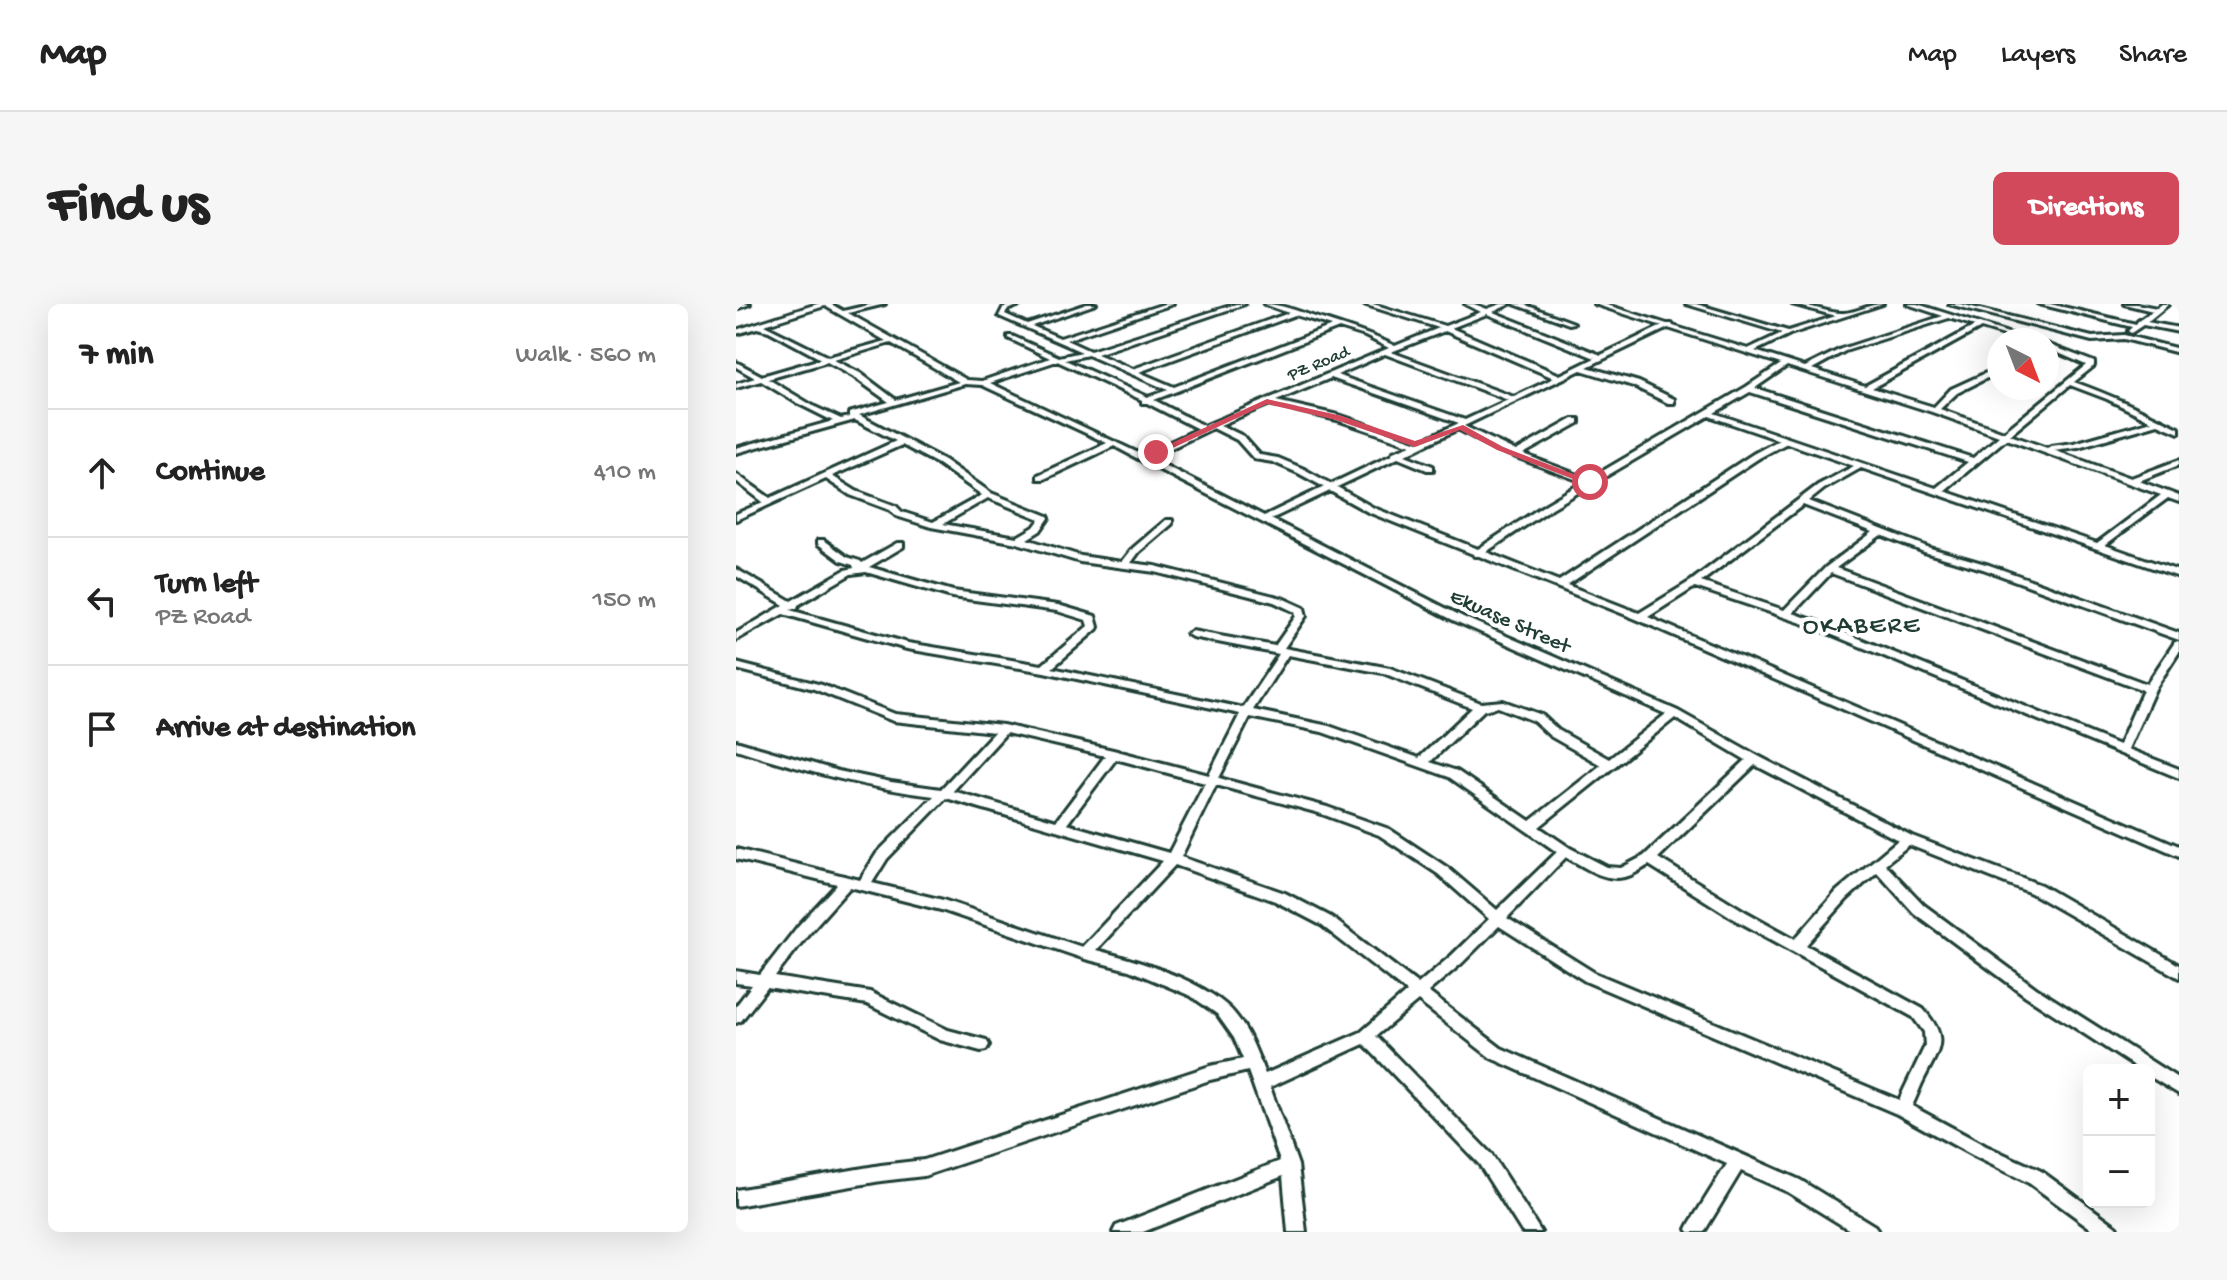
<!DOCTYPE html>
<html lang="en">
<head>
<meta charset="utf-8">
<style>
  :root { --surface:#fff; --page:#f6f6f6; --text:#222; --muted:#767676; --line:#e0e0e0; --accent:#d1495b }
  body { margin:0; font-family:"Gochi Hand",sans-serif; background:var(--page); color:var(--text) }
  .controls { position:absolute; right:24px; bottom:24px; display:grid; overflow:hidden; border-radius:12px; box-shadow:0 8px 32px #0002 }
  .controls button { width:72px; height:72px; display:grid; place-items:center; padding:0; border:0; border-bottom:2px solid var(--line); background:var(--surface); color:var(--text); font:40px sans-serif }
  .compass { position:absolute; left:1251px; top:24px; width:72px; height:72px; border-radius:50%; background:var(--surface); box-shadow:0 8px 32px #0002; rotate:138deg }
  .stop { position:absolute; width:24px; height:24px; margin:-18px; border:6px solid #d1495b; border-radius:50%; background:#fff }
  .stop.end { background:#d1495b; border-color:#fff; box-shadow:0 2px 8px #0008 }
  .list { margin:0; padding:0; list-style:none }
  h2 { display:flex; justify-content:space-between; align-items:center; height:104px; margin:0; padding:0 32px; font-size:34px }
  h2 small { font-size:26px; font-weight:400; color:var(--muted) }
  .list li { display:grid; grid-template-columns:52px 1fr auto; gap:24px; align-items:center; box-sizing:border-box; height:128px; padding:0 32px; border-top:2px solid var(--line) }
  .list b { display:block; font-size:30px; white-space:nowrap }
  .list p { margin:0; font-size:26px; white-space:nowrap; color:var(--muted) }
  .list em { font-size:26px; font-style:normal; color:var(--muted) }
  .icon { flex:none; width:44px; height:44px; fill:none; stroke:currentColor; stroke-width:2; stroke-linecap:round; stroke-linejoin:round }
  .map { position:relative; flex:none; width:1443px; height:928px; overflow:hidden; border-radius:12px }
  header { display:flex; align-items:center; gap:48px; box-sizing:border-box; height:112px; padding:0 40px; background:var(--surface); border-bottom:2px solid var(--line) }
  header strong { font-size:38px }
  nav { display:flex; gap:44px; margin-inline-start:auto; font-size:28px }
  .intro { display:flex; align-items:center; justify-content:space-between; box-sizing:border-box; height:192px; padding:0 48px }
  h1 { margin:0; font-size:56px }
  .button { padding:20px 36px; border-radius:12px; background:var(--accent); color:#fff; font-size:28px; font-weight:700 }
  main { display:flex; gap:48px; padding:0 48px }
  aside { flex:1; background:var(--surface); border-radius:12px; box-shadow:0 8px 32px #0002 }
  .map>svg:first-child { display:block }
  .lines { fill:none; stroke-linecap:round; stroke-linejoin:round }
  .street-casing { stroke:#1f3d34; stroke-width:6 }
  .street { fill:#fff; fill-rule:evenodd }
  .route { fill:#d1495b }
  .labels { text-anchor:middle; stroke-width:8; stroke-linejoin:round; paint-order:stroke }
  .far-street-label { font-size:18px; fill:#1f3d34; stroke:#fff }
  .street-label { font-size:22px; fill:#1f3d34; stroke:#fff }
  .quarter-label { font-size:26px; letter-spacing:2px; fill:#1f3d34; stroke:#fff }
</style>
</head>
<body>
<header>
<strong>Map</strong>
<nav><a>Map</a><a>Layers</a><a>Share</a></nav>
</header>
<div class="intro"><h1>Find us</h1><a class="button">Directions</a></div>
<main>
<aside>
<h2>7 min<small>Walk · 560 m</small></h2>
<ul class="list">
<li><svg class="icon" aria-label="ahead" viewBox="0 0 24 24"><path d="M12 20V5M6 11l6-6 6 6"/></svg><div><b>Continue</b></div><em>410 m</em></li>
<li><svg class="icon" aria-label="left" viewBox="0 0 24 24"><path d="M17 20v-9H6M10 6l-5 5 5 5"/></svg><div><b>Turn left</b><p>PZ Road</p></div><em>150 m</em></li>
<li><svg class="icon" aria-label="arrive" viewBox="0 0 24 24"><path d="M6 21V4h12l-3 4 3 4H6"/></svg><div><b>Arrive at destination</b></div></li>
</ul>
</aside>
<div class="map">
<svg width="1443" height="928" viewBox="0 0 1443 928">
  <rect width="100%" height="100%" fill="#fff"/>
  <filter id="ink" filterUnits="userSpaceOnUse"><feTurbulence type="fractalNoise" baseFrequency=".0125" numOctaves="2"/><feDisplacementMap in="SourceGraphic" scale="16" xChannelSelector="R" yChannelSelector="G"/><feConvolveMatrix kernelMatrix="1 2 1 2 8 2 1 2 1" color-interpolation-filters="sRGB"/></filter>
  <g filter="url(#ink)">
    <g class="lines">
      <g class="street-casing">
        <path id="street" d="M4,0H14L0,5V1Z
          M81,0H95L107,7L137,0H149L112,9L231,76L246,77L314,54L272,34V32H276L323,53L346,48L263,12L267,4L278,0H287L271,6L269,10L291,20L351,0H360L296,22L324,34L428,0H437L330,36L354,47L500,0H509L361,50L397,65L553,9L528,0C545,0 561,7 576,12C604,21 632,29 659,42L703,24L627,0H637L709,22L745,8L729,0H738L751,5L765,0H774L757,8L865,51L926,22L858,0H868L931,20H936L937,22L1012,45L1046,29L950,0H960L1052,27L1100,12L1056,0C1073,0 1094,10 1108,9C1122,8 1133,0 1147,0L1054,30L1019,47L1069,63L1105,45L1207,12L1171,0H1181L1294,36H1284L1245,24L1136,84L1198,103L1215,85L1263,63V68L1221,89L1204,105L1268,128L1350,61L1311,44V40L1358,58V62L1338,78C1375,91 1408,107 1443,124V129L1422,120L1342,143L1317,146L1395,174L1443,156V161L1403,177L1443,192V198L1432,194L1369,241L1443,267V273L1125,164L1088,185L1073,197L1194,244L1253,261L1443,329V336L1247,265L1188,248L1145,231L1100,264L1411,380L1439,338L1443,337V348L1419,385L1392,445L1443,465V474L1075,322L959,283L912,313L1443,542V552L900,315L743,252H738L737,250L632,208L594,187L535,215L727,313L942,407L1022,452L1176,532L1305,581L1443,661V674L1295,589L1173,541L1149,560L1188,601L1300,684L1443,775V790L1413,772V766H1404L1290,692L1178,609L1141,568L1111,595L1070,641L1187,705C1212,733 1205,743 1189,773C1184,782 1181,792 1176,802L1250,842L1305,867L1380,922L1383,928H1360L1293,879L1238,852L1161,810L849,677L763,622L726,659L692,688L765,744L1064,876L1139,922L1142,928H1117L1052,888L1005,867L968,928H953L951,925L954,919L991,860L755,754L682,697L640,732L755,850L805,928H786L743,860L628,740L534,783L562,861L570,928H552L547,872L407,928H377L380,922L544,857L512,767L474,776L188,872L145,877L0,902V886L145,861L188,856L474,762L507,755L498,734L481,710L455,692L393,666L349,655L205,606L114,583L72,630L39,673L134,688L212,726L250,736L253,741L250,746L245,747L204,736L131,700L31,684L5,717L0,719V702L16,681L0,679V667L24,671L62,622L101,580L0,555V545L124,576L141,549L198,492C130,484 65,466 0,445V437L102,467L155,478L205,485L258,428L157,417L78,385L0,365V359L86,381L159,410L267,421L377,446L473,471L504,410L308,368L171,345L47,310L0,336V329L48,301L0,272V265L55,297L109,266L118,264L117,261L105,257L82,240V236H88L111,253L124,257L126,259L161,239H167V243L133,263L217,287L322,301L359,312L362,323L361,325L316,364L507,404L543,350L456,333L451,330L456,327L539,342L560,312L559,308L538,298L419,268L344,258L281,239L195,223L160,212L154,206L114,191L90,175L0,216V210L27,198L0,177V170L34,194L160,137L119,116L0,149V144L97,117L61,99L25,77L0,84V80L19,74L0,63V58L26,72L85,55L33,27L21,24L0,30V26ZM89,2L150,37L92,53L28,21ZM751,10L859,54L824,71L715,24ZM559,11L596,22L438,83L403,68ZM1213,14L1239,22L1129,82L1076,65L1109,47ZM603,24L629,32L653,44L468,122L418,96ZM932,24L1045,60L1010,83L853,175L787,150L843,119V115H837L780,147L728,122L845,66L897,82L932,99H938V95L903,78L851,63ZM709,27L818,74L778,93L655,48ZM155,39L223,78L160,96L124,69L98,56ZM649,50L772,96L729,116L601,71ZM352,51L432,86L412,93L329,56ZM321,57L406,96V99H411L462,125L417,146L413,154L254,79ZM91,58L118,73L153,98L113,109V113L105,115L79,103L32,75ZM1051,62L1196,108L1263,132L1237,154L1019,84ZM595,74L723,119L682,138L606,112L540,97ZM229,80L246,81L371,139L302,171V175H308L378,142L410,159L411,162H416L719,317L930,410L873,455L822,426L806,411L767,397L745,399L654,364L548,344L570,312L568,304L546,294L419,262L395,259L403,248L436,220V216H430L397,244L386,258L345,252L291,235L304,227L313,214L312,212L255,189L208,156L123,111ZM1334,81L1371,95L1416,117L1338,139L1315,142L1311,144L1274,131ZM1014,88L1232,158L1200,184L978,109ZM534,100L601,116L675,141L657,148L656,151L595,180L568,165L542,154L524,151L507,132L484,121ZM973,112L1043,136L1017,150L823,277L750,248L816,204ZM477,124L501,136L518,155L537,158L562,169L588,183L528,212L420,157L423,150ZM722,125L761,146L847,178L810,200L742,245L638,204L601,183L662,154L691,166H697V162L669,151ZM1270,135L1425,191L1361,239L1208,187ZM1051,139L1118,162L1082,181L955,277L903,309L831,281L1023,154ZM166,141L202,160L246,191L197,218L166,208L160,202L120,187L96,172ZM252,194L304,215L298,223L281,233L207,220ZM1067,201L1137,228L1090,263L1048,306L965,278ZM130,268L216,293L321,307L350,316L352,322L306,361L172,339L54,306L61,304L62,301L115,270ZM1095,269L1407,386L1383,441L1083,318L1057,309ZM552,351L647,369L736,404L683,454L593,422L517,406ZM762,403L798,417L814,432L865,461L794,517L721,467L694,458L748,406ZM514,413L586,428L713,473L821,548L761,606L712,564L653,525L591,503L483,474ZM939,414L1010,456L908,552L885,564L871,563L834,544L803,523ZM270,429L369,452L320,517L217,487ZM380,455L469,479L433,549L331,520ZM1019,461L1162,536L1101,587L1059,635L1010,608L922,554ZM480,481L583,509L643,531L702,570L753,615L716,651L682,680L595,613L549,589L445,553ZM210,494L427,557L346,643L207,596L136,579L151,555ZM830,553C847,562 868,578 888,573C897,572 905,565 913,561L1000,616L1177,713L1188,728L1189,742L1163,796L859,669L771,614ZM439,561L539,597L585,621L671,688L625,728L529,770C520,747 510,718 490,701C459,674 400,656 360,646Z
          M778,0H787L838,19L833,20Z
          M1213,0H1224L1356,33L1388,31L1443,45V49L1388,35L1356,37Z
          M1303,0H1314L1400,20L1402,17L1417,7L1388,0H1400L1421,4L1426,0H1433L1411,18L1443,24V28L1407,21L1395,29L1392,27L1396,23Z"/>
      </g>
      <use href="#street" class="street"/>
    </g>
  </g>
  <path class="route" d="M531,95L606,112L679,137L727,121L767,143L858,178L850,180L761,146L724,126L679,143L600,116L531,100L424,150L416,148Z"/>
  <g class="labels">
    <g class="far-street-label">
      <text transform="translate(582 58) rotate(-23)" y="6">PZ Road</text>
    </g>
    <g class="street-label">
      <text transform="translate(775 315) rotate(24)" y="8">Ekuase Street</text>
    </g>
    <g class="quarter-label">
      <text x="1126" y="328">OKABERE</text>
    </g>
  </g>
</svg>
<div class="controls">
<button>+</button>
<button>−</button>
</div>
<svg class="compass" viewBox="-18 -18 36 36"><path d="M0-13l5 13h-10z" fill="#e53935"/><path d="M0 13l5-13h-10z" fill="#767676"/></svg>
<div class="stop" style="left:854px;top:178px"></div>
<div class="stop end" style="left:420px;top:148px"></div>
</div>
</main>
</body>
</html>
